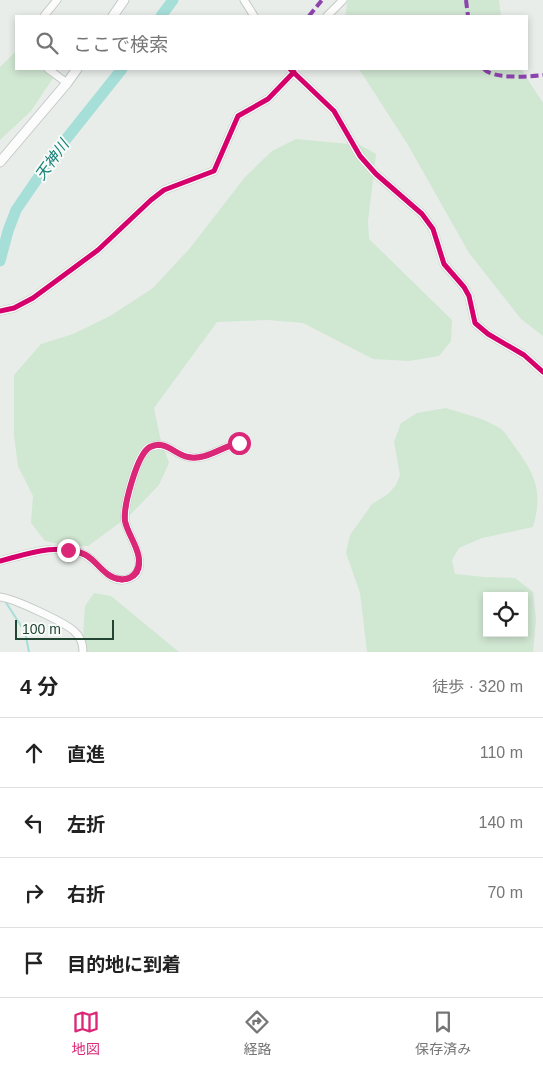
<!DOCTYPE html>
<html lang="ja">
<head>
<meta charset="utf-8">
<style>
  :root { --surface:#fff; --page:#f2f2f2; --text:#222; --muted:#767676; --line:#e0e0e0; --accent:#db2777 }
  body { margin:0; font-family:Arial,"Noto Sans JP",sans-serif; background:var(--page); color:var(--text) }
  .controls { position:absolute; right:15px; bottom:15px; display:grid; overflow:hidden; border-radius:0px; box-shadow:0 2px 8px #0003 }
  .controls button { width:45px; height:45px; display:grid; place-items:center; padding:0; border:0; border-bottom:1px solid var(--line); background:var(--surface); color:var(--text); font:25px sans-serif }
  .scale { position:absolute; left:15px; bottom:12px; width:99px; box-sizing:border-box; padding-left:5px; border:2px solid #243; border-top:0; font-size:14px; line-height:18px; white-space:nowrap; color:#243; -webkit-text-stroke:4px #f7fbf8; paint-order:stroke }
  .stop { position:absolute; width:15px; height:15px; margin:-11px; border:4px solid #db2777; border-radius:50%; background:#fff }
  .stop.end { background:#db2777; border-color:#fff; box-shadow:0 1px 5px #0008 }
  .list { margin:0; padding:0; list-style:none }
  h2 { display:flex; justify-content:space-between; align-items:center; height:65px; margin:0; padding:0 20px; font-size:21px }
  h2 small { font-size:16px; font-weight:400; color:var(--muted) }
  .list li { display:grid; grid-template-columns:32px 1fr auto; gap:15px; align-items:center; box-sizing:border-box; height:70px; padding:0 20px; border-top:1px solid var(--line) }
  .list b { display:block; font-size:19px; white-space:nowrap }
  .list em { font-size:16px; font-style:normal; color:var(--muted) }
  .icon { flex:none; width:28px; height:28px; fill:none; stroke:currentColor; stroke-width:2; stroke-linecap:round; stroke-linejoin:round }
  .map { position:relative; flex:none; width:543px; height:652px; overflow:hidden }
  .search { position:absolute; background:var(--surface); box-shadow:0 2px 8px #0003; left:15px; right:15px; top:15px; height:55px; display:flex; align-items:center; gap:12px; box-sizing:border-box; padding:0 18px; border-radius:0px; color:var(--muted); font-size:19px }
  .sheet { height:345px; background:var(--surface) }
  nav { display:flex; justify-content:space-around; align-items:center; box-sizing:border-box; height:70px; border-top:1px solid var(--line); background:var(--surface); font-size:14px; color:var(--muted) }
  nav a { display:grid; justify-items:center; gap:2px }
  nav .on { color:var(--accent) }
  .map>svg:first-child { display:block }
  .green { fill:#d0e7d2; fill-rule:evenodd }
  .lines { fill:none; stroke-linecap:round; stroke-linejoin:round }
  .stream { stroke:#a6ded8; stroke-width:2 }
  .river { stroke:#a6ded8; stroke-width:11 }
  .minor-casing { stroke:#c5cac7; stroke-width:9 }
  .tertiary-casing { stroke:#c5cac7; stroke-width:11 }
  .minor { stroke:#fcfcfc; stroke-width:7 }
  .tertiary { stroke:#fcfcfc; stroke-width:9 }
  .quiet { stroke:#8e44ad; stroke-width:4; stroke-dasharray:8 4; stroke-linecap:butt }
  .cycleway-casing { stroke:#f7fbf8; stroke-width:8 }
  .cycleway { stroke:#d6006c; stroke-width:5 }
  .route { stroke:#db2777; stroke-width:6 }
  .labels { text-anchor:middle; stroke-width:4; stroke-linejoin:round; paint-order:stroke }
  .water-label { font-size:15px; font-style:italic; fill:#168079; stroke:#f7fbf8 }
</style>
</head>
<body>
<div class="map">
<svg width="543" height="652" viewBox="0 0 543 652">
  <rect width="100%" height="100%" fill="#e8edea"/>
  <path class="green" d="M348,0H499L501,16H345Z
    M16,51V69H59L31,111L0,140V67Z
    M359,69H521L543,103V336L521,319L469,253L408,145Z
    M296,139L360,145L376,154L368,221L369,239L452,320L451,341L439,356L409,361L373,359L303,323L268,320L217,322L154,408L160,437L169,463L159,485L129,516L88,546H68L45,541L31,523L33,496L18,466L14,435V375L41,344L73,334L110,316L153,288L190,248L245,177L272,151Z
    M446,408C464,414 485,418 501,429C506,433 511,442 515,447C536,475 543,493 533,527L482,538L459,548L452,560L455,574L485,577L515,578L533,592L536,619L533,652H367L360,593L346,553L350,535L372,504L388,494L396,485L400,475L394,442L401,423L417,413ZM487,596H524V633H487Z
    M94,593L111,596L179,652H82L85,606Z"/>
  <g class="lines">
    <path class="stream" d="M5,601L25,632L29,652"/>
    <path class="river" d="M161,16L173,0
      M0,261L8,231L16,210L55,153L122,69"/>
    <g class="minor-casing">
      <path id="minor" d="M244,0L254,16
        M44,16L57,0
        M327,16L343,0
        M48,69L67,83
        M290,69L334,111L360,156L376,174L422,214L433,229L444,264L464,287L469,296L475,323L488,334L524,355L543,372
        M0,311L14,308L33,298L98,250L151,200L164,190L214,171L238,116L268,99L294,72
        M0,561C27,554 59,542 85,555C99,562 111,587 130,578C153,568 127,535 125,520C124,505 137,453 150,447C167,440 175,455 189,457C206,461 223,446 239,443
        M0,597C13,598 64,622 74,631C81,637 83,644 83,652"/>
    </g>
    <g class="tertiary-casing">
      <path id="tertiary" d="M113,16L124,0
        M0,162L67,83L77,69"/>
    </g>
    <use href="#minor" class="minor"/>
    <use href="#tertiary" class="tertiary"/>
    <path class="quiet" d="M466,0L468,16
      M309,16L322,0
      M484,69C492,79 530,77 543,75"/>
    <g class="cycleway-casing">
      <path id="cycleway" d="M290,69L334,111L360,156L376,174L422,214L433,229L444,264L464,287L469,296L475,323L488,334L524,355L543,372
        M0,311L14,308L33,298L98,250L151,200L164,190L214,171L238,116L268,99L294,72
        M0,561C27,554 59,542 85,555C99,562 111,587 130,578C153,568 127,535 125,520C124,505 137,453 150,447C167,440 175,455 189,457C206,461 223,446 239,443"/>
    </g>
    <use href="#cycleway" class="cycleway"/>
  </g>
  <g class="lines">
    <path class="route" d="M68,550C74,551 81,552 86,555C98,562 105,578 120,579C127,580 132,578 136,572C146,555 128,537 125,521C123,507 137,454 150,447C165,439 175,455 188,457C205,461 223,446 239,443"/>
  </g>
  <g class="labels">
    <g class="water-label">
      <text transform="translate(52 160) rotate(-54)" y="5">天神川</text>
    </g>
  </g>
</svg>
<div class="controls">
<button><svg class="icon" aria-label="locate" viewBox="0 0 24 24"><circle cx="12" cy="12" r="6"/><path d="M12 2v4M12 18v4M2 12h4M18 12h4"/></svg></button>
</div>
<div class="scale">100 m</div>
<div class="stop" style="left:239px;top:443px"></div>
<div class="stop end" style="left:68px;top:550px"></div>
<div class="search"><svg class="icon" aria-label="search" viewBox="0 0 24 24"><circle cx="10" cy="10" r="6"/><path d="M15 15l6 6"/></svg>ここで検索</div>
</div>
<section class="sheet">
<h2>4 分<small>徒歩 · 320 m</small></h2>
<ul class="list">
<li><svg class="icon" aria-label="ahead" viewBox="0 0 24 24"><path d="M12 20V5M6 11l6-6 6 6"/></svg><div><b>直進</b></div><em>110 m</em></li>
<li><svg class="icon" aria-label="left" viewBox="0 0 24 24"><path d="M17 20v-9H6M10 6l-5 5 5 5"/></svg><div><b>左折</b></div><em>140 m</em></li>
<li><svg class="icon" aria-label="right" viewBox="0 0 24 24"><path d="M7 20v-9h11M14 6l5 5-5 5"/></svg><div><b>右折</b></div><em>70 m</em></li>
<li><svg class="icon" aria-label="arrive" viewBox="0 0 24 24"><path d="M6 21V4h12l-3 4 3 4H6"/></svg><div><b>目的地に到着</b></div></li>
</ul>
</section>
<nav>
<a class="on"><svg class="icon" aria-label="map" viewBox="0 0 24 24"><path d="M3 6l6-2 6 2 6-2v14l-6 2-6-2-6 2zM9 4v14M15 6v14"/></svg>地図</a>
<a><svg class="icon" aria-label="directions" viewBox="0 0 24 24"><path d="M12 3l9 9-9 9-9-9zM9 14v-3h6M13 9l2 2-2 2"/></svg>経路</a>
<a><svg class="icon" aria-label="saved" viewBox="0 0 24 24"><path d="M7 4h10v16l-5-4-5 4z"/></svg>保存済み</a>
</nav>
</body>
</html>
